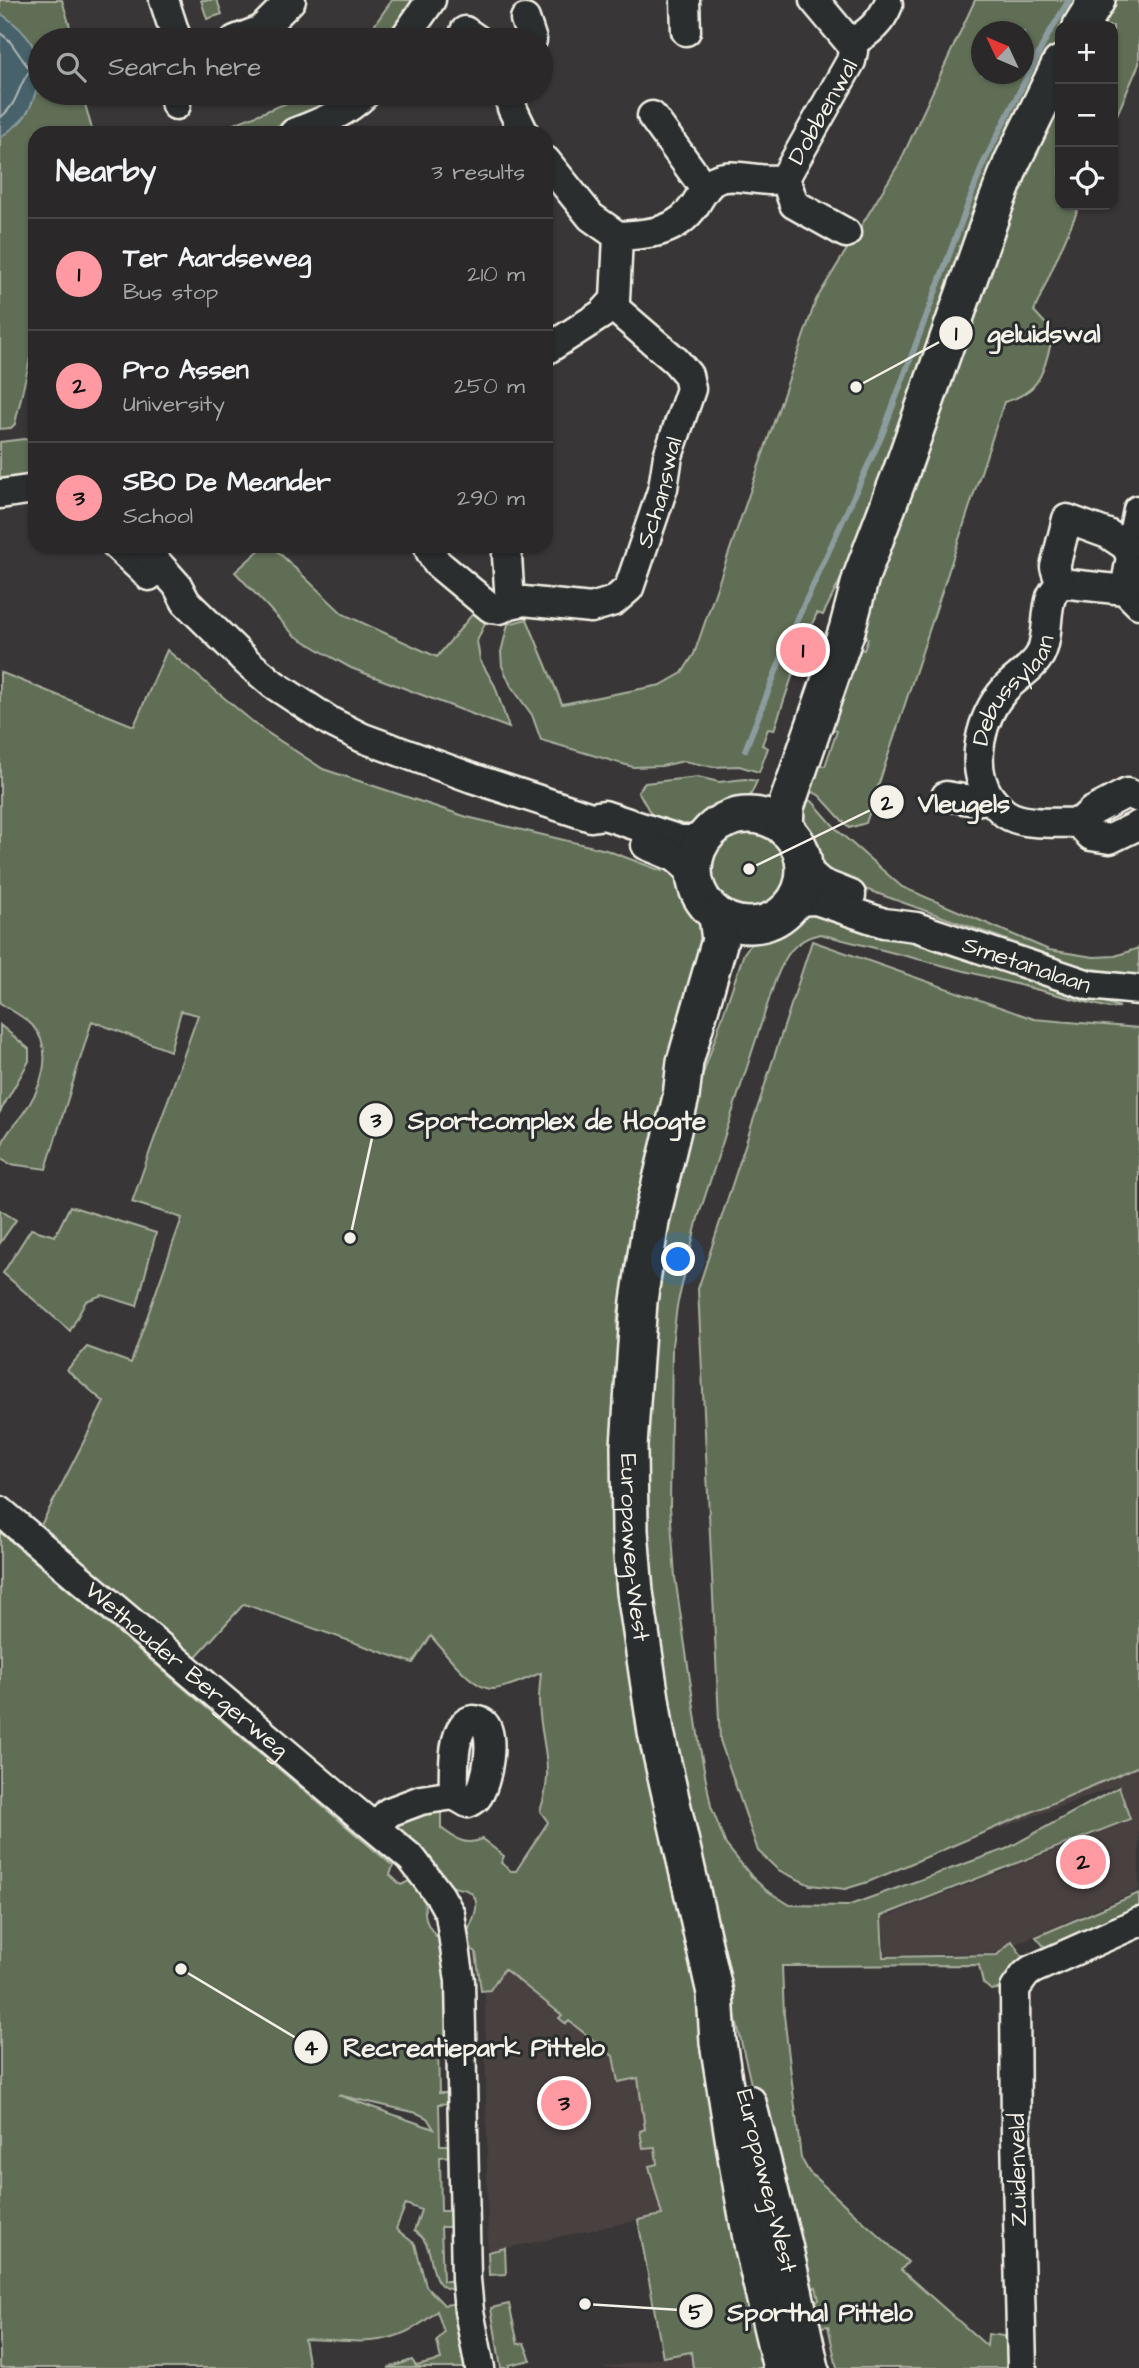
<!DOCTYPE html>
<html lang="en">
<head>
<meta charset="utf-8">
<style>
  :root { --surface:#2a2828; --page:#323030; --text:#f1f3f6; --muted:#a5a6a8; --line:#464445; --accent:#ff9aa2 }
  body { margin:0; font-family:"Architects Daughter",sans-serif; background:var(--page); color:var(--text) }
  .controls { position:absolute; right:21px; top:21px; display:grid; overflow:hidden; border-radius:14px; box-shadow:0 2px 5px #0004 }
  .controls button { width:63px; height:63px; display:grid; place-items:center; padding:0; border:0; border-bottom:2px solid var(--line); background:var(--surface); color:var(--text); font:35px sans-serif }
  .compass { position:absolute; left:971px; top:21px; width:63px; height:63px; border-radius:50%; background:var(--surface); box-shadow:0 2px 5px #0004; rotate:314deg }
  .you { position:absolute; left:679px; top:1260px; width:24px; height:24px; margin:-18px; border:5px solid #fff; border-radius:50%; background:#1a73e8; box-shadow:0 0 0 10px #1a73e833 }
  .badge { display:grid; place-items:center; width:46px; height:46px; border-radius:50%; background:var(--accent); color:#111; font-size:23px; font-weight:700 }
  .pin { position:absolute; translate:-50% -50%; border:4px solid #fff; box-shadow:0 2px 7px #0006 }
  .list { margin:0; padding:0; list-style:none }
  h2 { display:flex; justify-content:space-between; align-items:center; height:91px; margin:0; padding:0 28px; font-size:30px }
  h2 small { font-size:23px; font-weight:400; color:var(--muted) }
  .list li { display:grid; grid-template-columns:46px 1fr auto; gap:21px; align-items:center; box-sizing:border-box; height:112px; padding:0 28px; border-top:2px solid var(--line) }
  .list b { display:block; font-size:26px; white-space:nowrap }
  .list p { margin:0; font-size:23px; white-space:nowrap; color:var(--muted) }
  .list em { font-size:23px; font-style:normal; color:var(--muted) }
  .icon { flex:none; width:38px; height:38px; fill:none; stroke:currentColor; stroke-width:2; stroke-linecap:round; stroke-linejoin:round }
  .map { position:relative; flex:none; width:1139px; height:2368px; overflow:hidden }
  .search { position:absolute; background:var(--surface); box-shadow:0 2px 5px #0004; left:28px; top:28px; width:525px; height:77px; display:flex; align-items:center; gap:18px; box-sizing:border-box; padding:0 24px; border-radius:38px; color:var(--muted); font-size:26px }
  .panel { position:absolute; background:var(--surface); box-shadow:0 2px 5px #0004; left:28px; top:126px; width:525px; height:427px; border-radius:21px }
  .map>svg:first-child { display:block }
  .built { fill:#484140 }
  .green { fill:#606e56; stroke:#aab09f; stroke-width:2; fill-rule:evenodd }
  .water { fill:#47626b; stroke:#8c9b9d; stroke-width:2 }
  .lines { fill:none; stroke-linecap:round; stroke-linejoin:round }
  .shore { stroke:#afb8b6; stroke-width:2 }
  .stream { stroke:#8c9b9d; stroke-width:6 }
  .minor-casing { stroke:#f4f1e8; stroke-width:33 }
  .major-casing { stroke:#f4f1e8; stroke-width:40 }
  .minor { stroke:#2a2d2e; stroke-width:28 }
  .major { stroke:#2a2d2e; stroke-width:35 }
  .labels { text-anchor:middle; stroke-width:6; stroke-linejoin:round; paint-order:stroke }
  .street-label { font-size:24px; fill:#f4f1e8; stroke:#2a2d2e }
  .leader { fill:none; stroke:#f4f1e8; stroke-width:2.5 }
  .callout-dot { fill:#f4f1e8; stroke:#2a2d2e; stroke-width:2.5 }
  .mark-label { font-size:21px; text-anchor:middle; font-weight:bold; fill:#111 }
  .callout-label { font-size:26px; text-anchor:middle; font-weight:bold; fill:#f4f1e8; stroke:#2a2d2e; stroke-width:6; stroke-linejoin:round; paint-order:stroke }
</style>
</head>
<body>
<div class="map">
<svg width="1139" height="2368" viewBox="0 0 1139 2368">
  <rect width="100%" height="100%" fill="#383636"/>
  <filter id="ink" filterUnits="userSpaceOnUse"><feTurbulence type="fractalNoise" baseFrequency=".0143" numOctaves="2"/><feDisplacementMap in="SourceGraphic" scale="14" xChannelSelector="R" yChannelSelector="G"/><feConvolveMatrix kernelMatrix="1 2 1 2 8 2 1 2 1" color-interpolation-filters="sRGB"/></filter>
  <g filter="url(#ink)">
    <path class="built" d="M1139,1759V1890L995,1953L885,1955L883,1918L1132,1820L1119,1785L988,1833L973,1795Z
      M504,1969L562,2015L566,2023L569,2021L638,2078L645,2130L640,2132L643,2148L655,2146L657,2164L649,2166L662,2215L488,2252L485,1991L490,1990Z
      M691,2352L693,2368H601Z"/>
    <path class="green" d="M0,0H62L74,40H40V93H82L93,133H35V337L15,424L11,428L0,429Z
      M201,0H217L222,14L207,19Z
      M392,0H414L386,40H364Z
      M975,0H1083L1068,26H1060V40L1048,62L861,538L823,615L817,613L807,636L804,635L800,646L802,647L774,730L768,729L762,745L768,748L759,772L739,766L713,767L684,761L662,766L633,767L541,740L532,715L511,686L502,666L501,652L508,624L527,619L562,704L661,685L682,673L694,654L816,300L900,162ZM982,32H1024V74H982Z
      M1112,0H1139V64L1113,124V26H1096Z
      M1060,90V205H1080L1034,311L1054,333C1043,368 1044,392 1004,402L866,823L849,828L820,796L810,790L818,765L825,766L837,731L830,729L861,649L864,650L868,639L865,638L866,634L860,632L979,284Z
      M312,93H346L327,105L261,133H211Z
      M24,439L35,440V473L28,477L0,482V442Z
      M264,546H272L343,614L437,657L475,611L485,623L477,641L480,660L495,686L509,728L351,668L331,657L294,635L235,572Z
      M167,650L259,727L323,769L467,817L606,850L662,871L668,863L683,877L707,927L628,1275C619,1298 613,1324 621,1348L696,1969L765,2368H693L691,2352L663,2357L638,2220L662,2215L649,2166L657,2164L655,2147L643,2148L640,2131L645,2129L638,2078L618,2082L613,2056L569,2021L566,2024L559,2018L562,2015L504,1969L490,1990L481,1991L476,1952L463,1943C467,1929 486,1904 470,1892C463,1887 456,1890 450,1885L420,1849L397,1827L398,1821L441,1808V1828C454,1838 466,1847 482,1839L504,1856L501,1863L511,1871H516L548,1822L540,1811C556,1766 540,1744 539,1701C539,1692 540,1682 541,1673C527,1678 509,1688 493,1689C473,1690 444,1651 431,1636L413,1663L244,1604L191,1662L38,1531L104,1402L67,1370L87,1347L131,1363L182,1218L132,1202L198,1015L181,1011L170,1051L92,1021L46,1169L10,1164L0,1157C0,1139 11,1129 22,1115C41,1090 56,1051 32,1025C23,1016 10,1010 0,1003V672L134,726Z
      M698,777L719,782L745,779L757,781L746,805L725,813L696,829L656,823L638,791L645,783Z
      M804,798L813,802L839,832L902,887L1049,950L1094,957L1115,956L1139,948V975L1085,968L840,880L815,863L801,834Z
      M707 870a41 41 0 1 1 82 0a41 41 0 1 1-82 0Z
      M802,910L826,911L937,951L1120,1007L1109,1008L820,934C793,940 785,956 775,981L698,1218L677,1306L672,1346L670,1506L675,1577L700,1748L711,1806L726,1845L752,1877L766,1890L790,1905L847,1906L1006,1849L1119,1787L1130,1819L881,1916L883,1957L997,1955L1012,1941L1024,1959L1013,1968L1003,1988L991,1990L983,1983L979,1965L782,1966L784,2015L801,2158L809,2172L908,2262L901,2270L987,2346L988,2334L1004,2336L1007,2339L1009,2368H837L828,2326L821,2327L815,2301L819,2300L816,2287L809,2289L778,2200L721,1955L654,1643L642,1498L659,1268L689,1122L703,1074L744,953L757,936Z
      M812,941L1034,1019L1139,1028V1766L868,1882L845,1889L810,1885L778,1870L758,1851L720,1740L698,1289Z
      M0,1025L29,1049V1061L0,1112Z
      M70,1206L156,1233L137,1306L102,1295L86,1301L70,1331L3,1273L31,1229L55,1236Z
      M0,1210L16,1220L0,1243Z
      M0,1532L393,1866L390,1875L401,1885L409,1881C434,1892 420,1904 427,1922C430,1931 438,1936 442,1945C451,1964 450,2020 452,2044L438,2045L439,2093H452L453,2103L439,2104L440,2145H453V2156L440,2157L441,2211H454L455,2227H441L443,2281H456L457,2290C421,2290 442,2247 414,2231L421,2210L406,2204L396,2229L415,2244L426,2286L444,2305L459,2303L472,2368H388L412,2360L416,2366L441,2360L437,2341L444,2332L437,2311C391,2352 358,2340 304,2339L309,2368H0ZM338,2095L417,2113L427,2118L434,2129Z
      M1139,1893V1912L1047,1950L1036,1937Z
      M505,2248L506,2274L489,2275L488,2252Z
      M509,2304L518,2344L524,2343L531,2360L509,2365V2368H501L491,2308Z"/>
    <path class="water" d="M0,13C30,33 46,55 36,91C33,102 29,113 21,121C15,127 7,132 0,138Z"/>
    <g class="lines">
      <path class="shore" d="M0,33L9,40L30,70C17,87 19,103 0,118"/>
      <path class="stream" d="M745,750L792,631L882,435L983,164L1047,37L1069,0"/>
      <g class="minor-casing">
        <g id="minor">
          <path d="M164,0L177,40"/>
          <path d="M685,0L686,31"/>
          <path d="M525,19L532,40"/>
          <path d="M465,31L478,40"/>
          <path d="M235,40L261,30L291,0"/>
          <path d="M403,40L431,0"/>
          <path d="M850,43C868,34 881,23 888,5"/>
          <path d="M173,93L176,105"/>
          <path d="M508,93L512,108L524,133"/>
          <path d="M652,116L705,189"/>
          <path d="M294,133C320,123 346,113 366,93"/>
          <path d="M546,161L591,217L618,236"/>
          <path d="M785,178L794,204L846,233"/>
          <path id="s1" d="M546,350L602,314L615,300L618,236C650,234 676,233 695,205C700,197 706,185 715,180C734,170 763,185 785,178L851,61L853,51L850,43L814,0"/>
          <path d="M0,494L35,489"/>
          <path d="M117,546L149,576"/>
          <path d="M142,546L177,585L186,602L247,662L273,684L331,722L363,738L472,778L591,817L604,815L680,840H692L706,836"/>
          <path id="s2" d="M432,546L430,551L437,563L491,608L500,609L510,604L524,601L591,608L614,601L629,588L663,488L668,456L691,389L688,375L676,361L611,305"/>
          <path d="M509,546L507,556L510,604"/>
          <path d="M1060,583L1125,590L1139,604"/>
          <path d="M1125,590L1131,557L1126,546L1134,530L1138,510"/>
          <path d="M946,796L975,801L990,798C995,803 1000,810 1006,814C1024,826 1059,822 1079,823L1091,836L1110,839L1139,825"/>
          <path id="s3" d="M990,798C968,765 981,716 1005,689C1016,677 1032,669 1040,655C1049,637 1045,615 1051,597C1053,592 1058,587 1060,583L1055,567L1067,519L1108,534L1126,546"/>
          <path d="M1079,823L1091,812L1127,793L1139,798"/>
          <path d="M646,845L675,857L694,873"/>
          <path d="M804,868L821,883L851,895"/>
          <path id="s4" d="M795,901L816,900L884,923L916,927L1089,985L1139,990"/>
          <path id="s5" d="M0,1511L333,1793L412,1859L440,1896L450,1914L460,1981L466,2279L469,2311L480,2368"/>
          <path d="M375,1827L389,1812L421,1800L454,1795L468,1803C472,1801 475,1800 477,1797C487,1785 496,1734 483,1723C481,1721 475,1720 473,1720C450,1723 454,1779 454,1795"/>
          <path d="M1022,2368L1016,2137L1015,1989L1025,1975L1031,1970L1139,1922"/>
        </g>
      </g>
      <g class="major-casing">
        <g id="major">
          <path d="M1081,26L1097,0"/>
          <circle cx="749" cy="870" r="55"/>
          <path d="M785,829L786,807L847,630L861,577L901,472L994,208L1012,162L1060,64"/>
          <path id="s6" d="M717,916L720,940L685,1062L681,1097L651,1221L639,1301L629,1446L630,1531L635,1592L656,1732L715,1993L718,2042L737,2162L753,2249L781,2368"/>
          <path d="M748,2103L784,2245L811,2368"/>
        </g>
      </g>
      <use href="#minor" class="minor"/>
      <use href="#major" class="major"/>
    </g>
  </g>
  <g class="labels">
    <g class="street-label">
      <text dy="8" stroke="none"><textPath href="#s1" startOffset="416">Dobbenwal</textPath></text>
      <text dy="8" stroke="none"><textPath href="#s2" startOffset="336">Schanswal</textPath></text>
      <text dy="8" stroke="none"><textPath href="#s3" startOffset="121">Debussylaan</textPath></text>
      <text dy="8" stroke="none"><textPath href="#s4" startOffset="242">Smetanalaan</textPath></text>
      <text dy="8" stroke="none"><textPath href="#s6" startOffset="642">Europaweg-West</textPath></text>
      <text dy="8" stroke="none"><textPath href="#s5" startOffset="245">Wethouder Bergerweg</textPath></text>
      <text transform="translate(1017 2170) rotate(-91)" y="8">Zuidenveld</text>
      <text transform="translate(767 2181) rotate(76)" y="8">Europaweg-West</text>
    </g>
  </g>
  <path class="leader" d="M856 387L956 333M749 869L887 802M350 1238L376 1120M181 1969L311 2047M585 2304L696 2311"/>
  <g class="callout-dot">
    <circle cx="856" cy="387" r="7"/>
    <circle cx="749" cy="869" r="7"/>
    <circle cx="350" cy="1238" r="7"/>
    <circle cx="181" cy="1969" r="7"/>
    <circle cx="585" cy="2304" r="7"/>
    <circle cx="956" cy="333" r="18"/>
    <circle cx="887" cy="802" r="18"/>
    <circle cx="376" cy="1120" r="18"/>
    <circle cx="311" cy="2047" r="18"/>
    <circle cx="696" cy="2311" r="18"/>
  </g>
  <g class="mark-label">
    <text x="956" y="340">1</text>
    <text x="887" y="810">2</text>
    <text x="376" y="1127">3</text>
    <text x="311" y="2055">4</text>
    <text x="696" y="2319">5</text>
  </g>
  <g class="callout-label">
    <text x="1044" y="342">geluidswal</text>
    <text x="964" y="812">Vleugels</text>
    <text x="557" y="1129">Sportcomplex de Hoogte</text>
    <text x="474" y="2056">Recreatiepark Pittelo</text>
    <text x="820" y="2321">Sporthal Pittelo</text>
  </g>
</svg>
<div class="controls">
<button>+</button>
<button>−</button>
<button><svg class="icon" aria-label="locate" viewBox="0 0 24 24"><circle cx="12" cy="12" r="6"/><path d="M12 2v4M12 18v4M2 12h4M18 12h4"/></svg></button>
</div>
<svg class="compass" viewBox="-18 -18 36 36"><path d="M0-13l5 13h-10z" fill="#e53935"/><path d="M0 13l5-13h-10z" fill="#a5a6a8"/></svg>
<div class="you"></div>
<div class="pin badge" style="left:803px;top:650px">1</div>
<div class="pin badge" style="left:1083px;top:1862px">2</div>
<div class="pin badge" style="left:564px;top:2103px">3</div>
<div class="search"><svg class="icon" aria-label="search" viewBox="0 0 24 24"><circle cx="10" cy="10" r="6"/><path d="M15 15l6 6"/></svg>Search here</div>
<section class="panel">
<h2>Nearby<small>3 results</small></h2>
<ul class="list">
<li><span class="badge">1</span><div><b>Ter Aardseweg</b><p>Bus stop</p></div><em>210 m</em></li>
<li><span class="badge">2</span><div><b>Pro Assen</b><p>University</p></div><em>250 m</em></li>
<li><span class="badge">3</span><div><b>SBO De Meander</b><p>School</p></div><em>290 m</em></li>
</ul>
</section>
</div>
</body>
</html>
